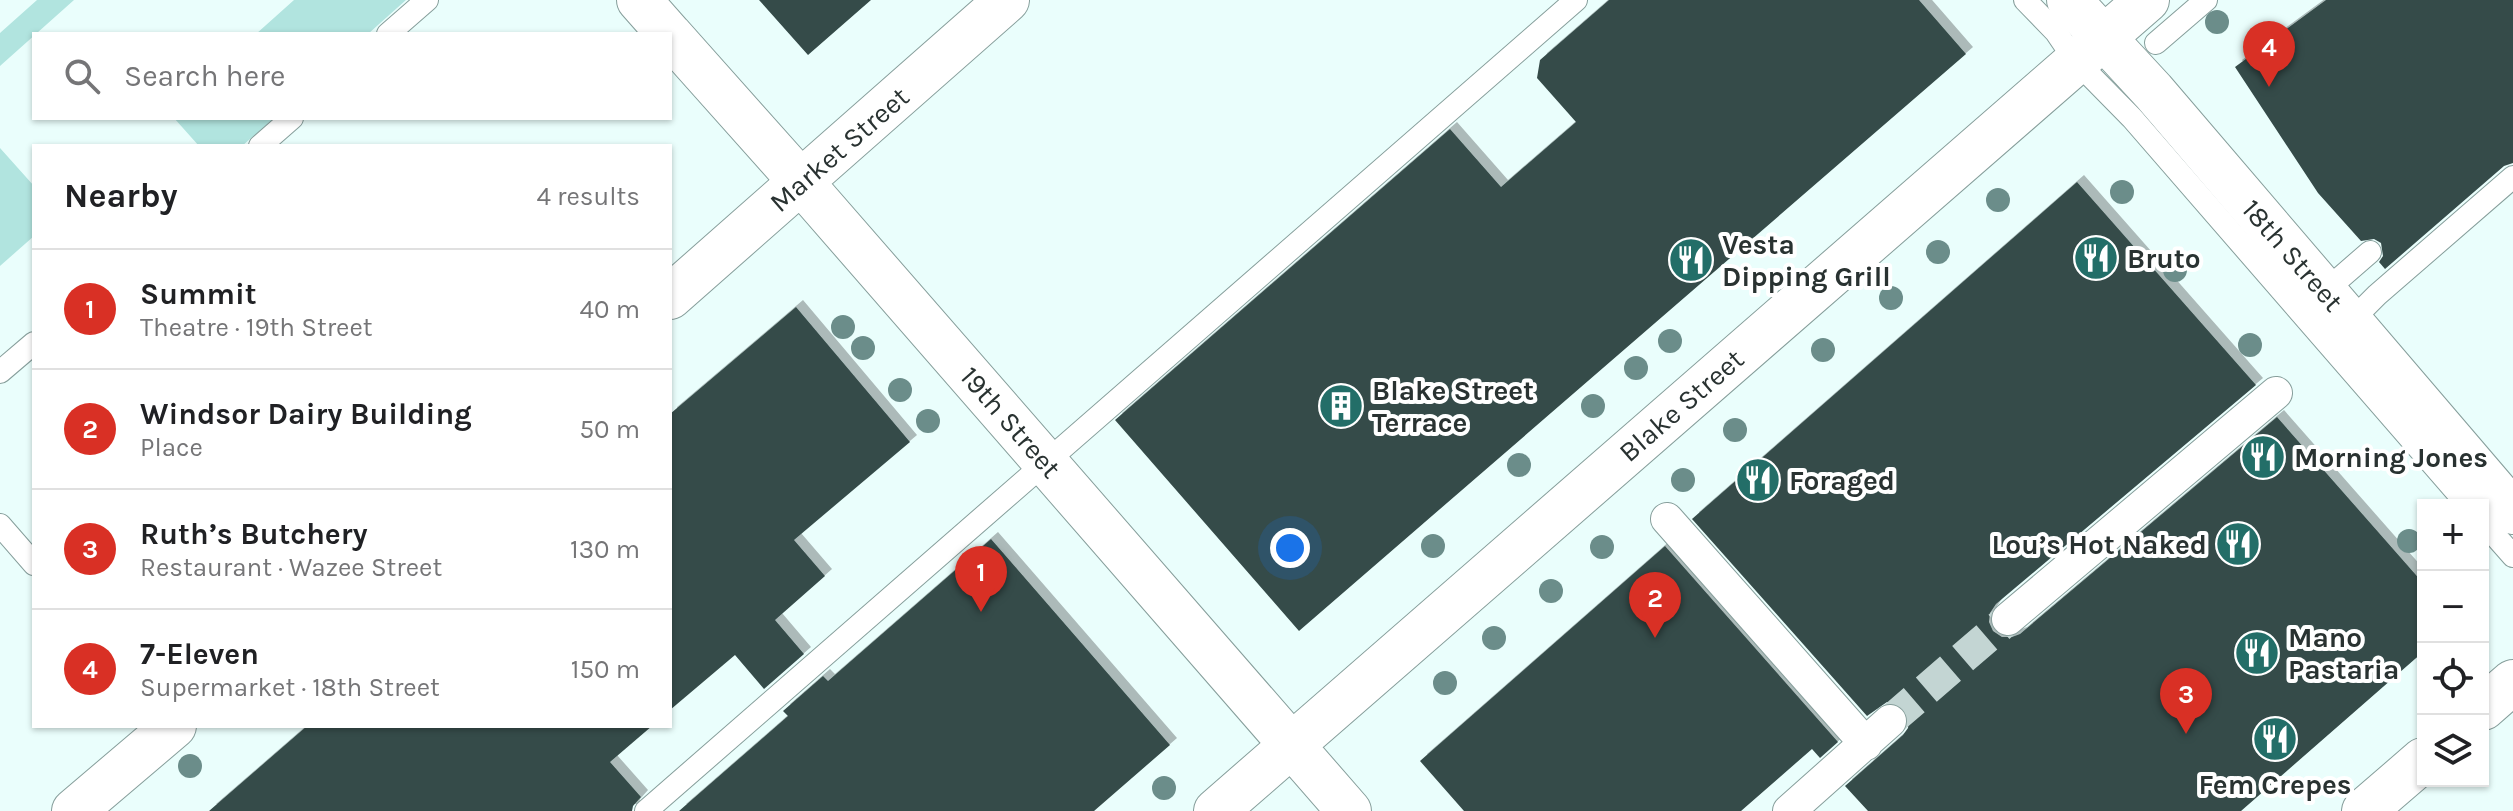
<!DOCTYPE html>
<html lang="en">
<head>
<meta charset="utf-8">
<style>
  :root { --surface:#fff; --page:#f2f2f2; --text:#202124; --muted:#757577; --line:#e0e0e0; --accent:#d93025 }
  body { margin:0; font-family:Karla,sans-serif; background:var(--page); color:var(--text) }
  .controls { position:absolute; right:24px; bottom:24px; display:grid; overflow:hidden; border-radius:0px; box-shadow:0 2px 6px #0004 }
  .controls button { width:72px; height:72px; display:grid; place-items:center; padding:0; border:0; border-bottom:2px solid var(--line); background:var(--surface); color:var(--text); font:40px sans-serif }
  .you { position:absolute; left:1290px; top:548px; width:28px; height:28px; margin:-20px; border:6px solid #fff; border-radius:50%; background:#1a73e8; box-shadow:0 0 0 12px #1a73e833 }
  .badge { display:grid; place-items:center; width:52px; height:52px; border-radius:50%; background:var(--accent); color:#fff; font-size:26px; font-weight:700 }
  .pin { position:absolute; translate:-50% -66px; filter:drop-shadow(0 2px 4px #0008) }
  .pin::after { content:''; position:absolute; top:42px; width:28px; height:24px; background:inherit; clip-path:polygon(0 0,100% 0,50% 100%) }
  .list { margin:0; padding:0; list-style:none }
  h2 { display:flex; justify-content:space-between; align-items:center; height:104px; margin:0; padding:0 32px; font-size:34px }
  h2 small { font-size:26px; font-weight:400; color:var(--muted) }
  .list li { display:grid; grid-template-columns:52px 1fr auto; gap:24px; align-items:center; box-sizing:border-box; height:120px; padding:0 32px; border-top:2px solid var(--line) }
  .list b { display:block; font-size:30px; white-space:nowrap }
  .list p { margin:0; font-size:26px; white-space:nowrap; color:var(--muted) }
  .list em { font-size:26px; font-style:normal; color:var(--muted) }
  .icon { flex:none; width:44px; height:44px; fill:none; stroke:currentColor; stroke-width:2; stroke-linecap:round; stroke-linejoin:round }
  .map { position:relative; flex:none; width:2513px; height:811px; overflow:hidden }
  .search { position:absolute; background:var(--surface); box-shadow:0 2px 6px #0004; left:32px; top:32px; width:640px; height:88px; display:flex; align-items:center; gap:20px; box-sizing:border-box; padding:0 28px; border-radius:0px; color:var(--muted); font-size:30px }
  .panel { position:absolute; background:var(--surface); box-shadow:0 2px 6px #0004; left:32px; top:144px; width:640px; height:584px; border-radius:0px }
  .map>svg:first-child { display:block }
  .green { fill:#b1e4df }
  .building { fill:#364b49; filter:url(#shadow) }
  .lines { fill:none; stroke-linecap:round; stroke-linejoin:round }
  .pedestrian-tunnel { stroke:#c3d5d3; stroke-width:32; stroke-dasharray:32 16; stroke-linecap:butt }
  .service-casing { stroke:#869e9b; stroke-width:24 }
  .pedestrian-casing { stroke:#869e9b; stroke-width:34 }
  .minor-casing { stroke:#869e9b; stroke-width:46 }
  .tertiary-casing { stroke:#869e9b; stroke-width:46 }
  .secondary-casing { stroke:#869e9b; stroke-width:46 }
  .service { stroke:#fff; stroke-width:22 }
  .pedestrian { stroke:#fff; stroke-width:32 }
  .minor { stroke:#fff; stroke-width:44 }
  .tertiary { stroke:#fff; stroke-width:44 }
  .secondary { stroke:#fff; stroke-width:44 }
  .tree { fill:#6b8d8a }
  .labels { text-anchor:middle; stroke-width:8; stroke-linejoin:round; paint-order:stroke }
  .street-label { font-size:28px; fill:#293231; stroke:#fff }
  .poi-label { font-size:28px; font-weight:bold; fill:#293231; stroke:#fff; text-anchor:start }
</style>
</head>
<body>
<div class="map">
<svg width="2513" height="811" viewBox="0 0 2513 811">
  <defs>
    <filter id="shadow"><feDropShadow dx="7" dy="-7" stdDeviation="0" flood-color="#0004"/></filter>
  </defs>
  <rect width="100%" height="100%" fill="#eafefc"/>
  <path class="green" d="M37,0H74L0,66V33Z
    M294,0H406L368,34H256Z
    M174,118H274L242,146H199Z
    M0,148L34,186V236L0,266Z"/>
  <path class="building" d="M759,0H871L808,55Z
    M1609,0H1919L1966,54L1299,631L1115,420L1450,129L1501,187L1576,122L1537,78L1540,60Z
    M2326,0H2513V163L2504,166L2385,269L2379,262L2383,256L2381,243L2374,239L2361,241L2318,193L2235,67Z
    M2077,182L2256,385L1996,604L1990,613L1989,622L1993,631L2002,637H2012L2020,634L2277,417L2423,583V652L2241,811H1868L1845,786L1903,735L1908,728L1909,718L1905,709L1897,703L1887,702L1867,716L1692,519Z
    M796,307L910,442L794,540L825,576L775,620L804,654L764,689L735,655L670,710V414Z
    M991,539L1170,745L1094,811H679L788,716L783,711L823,676L828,681Z
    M1665,546L1838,742L1820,758L1812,749L1741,811H1464L1420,761Z
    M307,726H652L610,762L641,797L633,806L632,811H209Z"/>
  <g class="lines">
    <path class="pedestrian-tunnel" d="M1890,721L2008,619"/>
    <g class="service-casing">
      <path id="service" d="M2025,0L2056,32L2075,60L2132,118L2468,505
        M388,34L427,0
        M2156,43L2206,0
        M260,146L292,118
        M2324,292L2370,252
        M2350,322L2377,295L2513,177
        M0,372L34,343
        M2483,522L2513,556
        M0,525L34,564
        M646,811L1576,0"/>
    </g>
    <g class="pedestrian-casing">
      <path id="pedestrian" d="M1667,519L1866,744
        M2008,619L2276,393
        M1789,811L1890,721"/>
    </g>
    <g class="minor-casing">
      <path id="minor" d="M2483,708L2513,682
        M2364,811L2423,760"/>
    </g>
    <g class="tertiary-casing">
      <path id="tertiary" d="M639,0L669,34
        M670,35L801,182
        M2104,38L2153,91L2513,512"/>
    </g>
    <g class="secondary-casing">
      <path id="secondary" d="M2069,0L2104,38
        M801,182L1349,811
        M670,297L1007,0
        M74,811L174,726
        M1216,811L2147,0"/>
    </g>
    <use href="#service" class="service"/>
    <use href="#pedestrian" class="pedestrian"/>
    <use href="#minor" class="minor"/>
    <use href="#tertiary" class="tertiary"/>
    <use href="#secondary" class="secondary"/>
  </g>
  <g class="tree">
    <circle cx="2217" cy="22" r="12"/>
    <circle cx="2122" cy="192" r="12"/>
    <circle cx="1998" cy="200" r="12"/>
    <circle cx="1938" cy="252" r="12"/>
    <circle cx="2175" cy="270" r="12"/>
    <circle cx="1891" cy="298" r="12"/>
    <circle cx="843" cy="327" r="12"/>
    <circle cx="1670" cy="341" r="12"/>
    <circle cx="2250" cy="345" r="12"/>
    <circle cx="863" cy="348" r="12"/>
    <circle cx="1823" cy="350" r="12"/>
    <circle cx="1636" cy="368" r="12"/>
    <circle cx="900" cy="390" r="12"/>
    <circle cx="1593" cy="406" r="12"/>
    <circle cx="928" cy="421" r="12"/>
    <circle cx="1735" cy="430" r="12"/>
    <circle cx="1519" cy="465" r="12"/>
    <circle cx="1683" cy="480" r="12"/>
    <circle cx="2409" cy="541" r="12"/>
    <circle cx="1433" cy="546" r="12"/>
    <circle cx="1602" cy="547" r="12"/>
    <circle cx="1551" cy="591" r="12"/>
    <circle cx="1494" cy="638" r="12"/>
    <circle cx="1445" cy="683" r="12"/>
    <circle cx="190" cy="766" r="12"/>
    <circle cx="1164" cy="788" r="12"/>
  </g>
  <defs>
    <g id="restaurant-disc" transform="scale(2.3)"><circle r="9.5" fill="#236e68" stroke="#fff"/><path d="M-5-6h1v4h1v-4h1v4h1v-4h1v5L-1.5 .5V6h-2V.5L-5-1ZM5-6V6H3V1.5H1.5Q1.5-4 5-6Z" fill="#fff"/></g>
    <g id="building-disc" transform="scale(2.3)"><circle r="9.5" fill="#236e68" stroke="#fff"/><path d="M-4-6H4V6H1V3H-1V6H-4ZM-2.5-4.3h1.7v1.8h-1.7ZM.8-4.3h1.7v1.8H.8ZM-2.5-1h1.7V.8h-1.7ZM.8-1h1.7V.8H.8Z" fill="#fff"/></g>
  </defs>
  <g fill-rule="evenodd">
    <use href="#restaurant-disc" x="2096" y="258"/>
    <use href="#restaurant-disc" x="1691" y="260"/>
    <use href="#building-disc" x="1341" y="406"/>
    <use href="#restaurant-disc" x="2263" y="457"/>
    <use href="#restaurant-disc" x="1758" y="480"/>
    <use href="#restaurant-disc" x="2238" y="544"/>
    <use href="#restaurant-disc" x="2257" y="653"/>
    <use href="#restaurant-disc" x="2275" y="739"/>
  </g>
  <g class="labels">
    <g class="street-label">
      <text transform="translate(839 149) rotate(-41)" y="10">Market Street</text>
      <text transform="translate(2293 255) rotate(49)" y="10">18th Street</text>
      <text transform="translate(1681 405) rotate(-41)" y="10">Blake Street</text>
      <text transform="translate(1011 422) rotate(49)" y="10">19th Street</text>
    </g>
    <g class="poi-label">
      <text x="1722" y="254">Vesta<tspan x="1722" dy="32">Dipping Grill</tspan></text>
      <text x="2127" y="268">Bruto</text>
      <text x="1372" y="400">Blake Street<tspan x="1372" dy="32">Terrace</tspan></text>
      <text x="2294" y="467">Morning Jones</text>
      <text x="1789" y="490">Foraged</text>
      <text x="2207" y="554" text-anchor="end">Lou’s Hot Naked</text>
      <text x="2288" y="647">Mano<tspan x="2288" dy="32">Pastaria</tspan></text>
      <text x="2275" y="794" text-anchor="middle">Fem Crepes</text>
    </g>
  </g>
</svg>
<div class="controls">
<button>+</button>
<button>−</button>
<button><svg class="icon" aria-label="locate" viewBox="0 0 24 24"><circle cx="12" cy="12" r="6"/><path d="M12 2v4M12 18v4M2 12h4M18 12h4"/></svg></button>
<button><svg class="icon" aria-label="layers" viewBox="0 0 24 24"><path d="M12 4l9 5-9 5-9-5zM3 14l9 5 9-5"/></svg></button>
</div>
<div class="you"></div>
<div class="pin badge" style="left:981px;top:612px">1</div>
<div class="pin badge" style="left:1655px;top:638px">2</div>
<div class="pin badge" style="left:2186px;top:734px">3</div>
<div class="pin badge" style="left:2269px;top:87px">4</div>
<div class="search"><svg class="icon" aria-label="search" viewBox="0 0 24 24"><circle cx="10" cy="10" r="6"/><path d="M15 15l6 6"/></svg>Search here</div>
<section class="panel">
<h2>Nearby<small>4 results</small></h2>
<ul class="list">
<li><span class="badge">1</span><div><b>Summit</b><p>Theatre · 19th Street</p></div><em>40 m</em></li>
<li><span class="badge">2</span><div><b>Windsor Dairy Building</b><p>Place</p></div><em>50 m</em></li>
<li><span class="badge">3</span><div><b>Ruth’s Butchery</b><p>Restaurant · Wazee Street</p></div><em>130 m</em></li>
<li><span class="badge">4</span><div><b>7-Eleven</b><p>Supermarket · 18th Street</p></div><em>150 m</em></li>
</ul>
</section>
</div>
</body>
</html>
